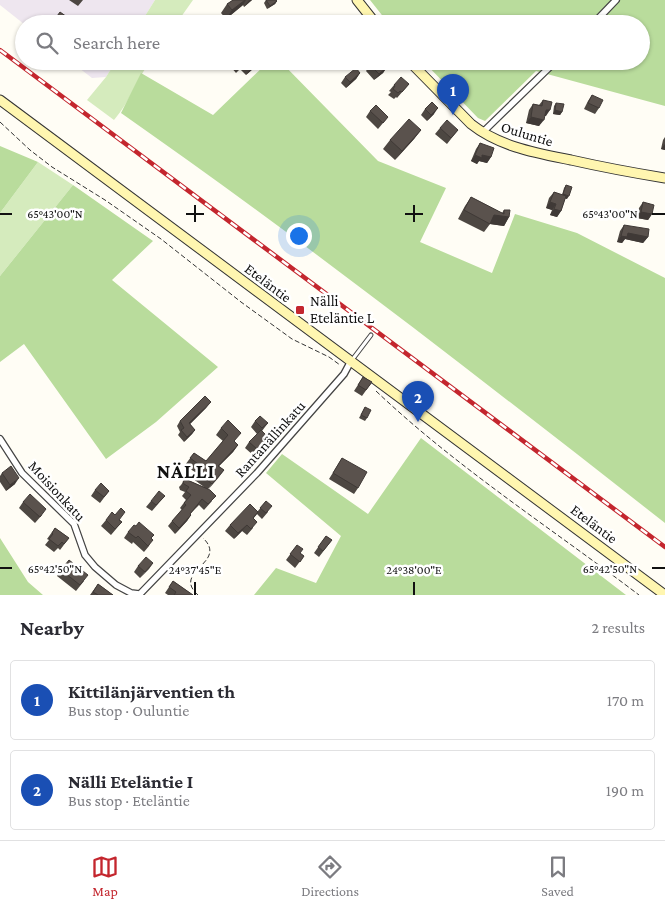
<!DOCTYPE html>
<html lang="en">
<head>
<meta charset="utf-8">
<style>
  :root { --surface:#fff; --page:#f2f2f3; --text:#2b2b33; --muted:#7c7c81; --line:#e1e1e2; --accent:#c4262e }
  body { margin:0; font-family:"Crimson Pro",serif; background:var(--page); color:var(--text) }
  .you { position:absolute; left:298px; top:235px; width:18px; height:18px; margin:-12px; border:4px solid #fff; border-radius:50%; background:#1a73e8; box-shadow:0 0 0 8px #1a73e833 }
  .badge { display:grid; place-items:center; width:32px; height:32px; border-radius:50%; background:var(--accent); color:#fff; font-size:16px; font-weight:700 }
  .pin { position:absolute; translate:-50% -41px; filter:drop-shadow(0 1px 2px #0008) }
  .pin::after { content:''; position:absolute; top:26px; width:18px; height:15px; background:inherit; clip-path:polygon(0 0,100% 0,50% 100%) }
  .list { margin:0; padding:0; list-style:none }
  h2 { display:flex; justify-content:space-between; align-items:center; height:65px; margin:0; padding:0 20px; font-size:21px }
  h2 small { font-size:16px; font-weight:400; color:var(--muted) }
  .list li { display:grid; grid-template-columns:32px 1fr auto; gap:15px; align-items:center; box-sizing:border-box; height:80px; margin:0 10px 10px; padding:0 10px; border:1px solid var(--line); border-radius:5px }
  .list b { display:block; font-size:19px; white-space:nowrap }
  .list p { margin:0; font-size:16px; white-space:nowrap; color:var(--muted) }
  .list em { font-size:16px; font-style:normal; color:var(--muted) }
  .icon { flex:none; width:28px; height:28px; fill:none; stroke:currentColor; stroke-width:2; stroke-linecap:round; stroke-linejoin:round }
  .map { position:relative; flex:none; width:665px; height:595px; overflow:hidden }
  .search { position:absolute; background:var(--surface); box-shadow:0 1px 4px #0004; left:15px; right:15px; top:15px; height:55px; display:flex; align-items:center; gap:12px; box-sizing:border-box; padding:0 18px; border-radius:28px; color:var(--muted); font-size:19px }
  .sheet { height:245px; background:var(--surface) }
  nav { display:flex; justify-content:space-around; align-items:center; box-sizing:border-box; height:70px; border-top:1px solid var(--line); background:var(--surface); font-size:14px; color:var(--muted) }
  nav a { display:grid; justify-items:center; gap:2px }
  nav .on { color:var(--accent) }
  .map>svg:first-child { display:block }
  .industrial { fill:#eee6ef }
  .green { fill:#d5ebbd }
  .forest { fill:#b9dc9c }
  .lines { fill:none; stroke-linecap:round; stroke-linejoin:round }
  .lane-casing { stroke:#444; stroke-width:5 }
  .street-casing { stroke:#444; stroke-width:8 }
  .secondary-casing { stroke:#333; stroke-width:11 }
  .path { stroke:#333; stroke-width:1; stroke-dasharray:5 2.5; stroke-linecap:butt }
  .lane { stroke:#fff; stroke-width:3 }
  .street { stroke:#fff; stroke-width:5.5 }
  .secondary { stroke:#fff6b0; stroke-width:9 }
  .rail-casing { stroke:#c4262e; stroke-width:4.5 }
  .rail { stroke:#fff; stroke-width:2.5; stroke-dasharray:8; stroke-linecap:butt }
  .wall { fill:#4d4742 }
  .shaded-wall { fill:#3f3936 }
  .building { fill:#5a524d; stroke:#3f3936 }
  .ticks { fill:none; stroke:#111; stroke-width:2 }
  .poi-dot { fill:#c4262e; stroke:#fff; stroke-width:2 }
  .labels { text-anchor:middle; stroke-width:5; stroke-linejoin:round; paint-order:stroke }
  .street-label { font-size:15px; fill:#111; stroke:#fff }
  .poi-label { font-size:15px; fill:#111; stroke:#fff; text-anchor:start }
  .district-label { font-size:20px; font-weight:bold; letter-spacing:1px; fill:#111; stroke:#fff }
  .ticks-label { font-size:12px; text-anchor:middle; fill:#111; stroke:#fff; stroke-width:5; stroke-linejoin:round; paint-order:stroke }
</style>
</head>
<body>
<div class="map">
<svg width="665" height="595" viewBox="0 0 665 595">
  <rect width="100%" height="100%" fill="#fffdf5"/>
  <path class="industrial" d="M0,0H155L140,24H24L0,5Z
    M70,61H116L106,77L92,78Z"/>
  <path class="green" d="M155,0H193L176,24H140Z
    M116,61H150C137,80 129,103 114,120L87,100L106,77Z
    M38,162L73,185L0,276V213Z"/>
  <path class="forest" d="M370,0H665V106L536,71L485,121L478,118L423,61H641V24H389Z
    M269,61H280L378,161L446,188L420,242L492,273L515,214L577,233L665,278V523C486,383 307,243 121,113L141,73L213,115Z
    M0,146L38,162L0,213Z
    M73,185L153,241L112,280L218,367L156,422L106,459L24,344L0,362V276Z
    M421,438L626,595H254L276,568L316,583L341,536L266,473L282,454L368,514Z
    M0,538L28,582L43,595H0Z"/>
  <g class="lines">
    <g class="lane-casing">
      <path id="lane" d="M352,360L371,335"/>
    </g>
    <g class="street-casing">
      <path id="street" d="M593,24L616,0
        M482,133L556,61
        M0,439L22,473L74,524L85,555L95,567L116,585L131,593L139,594
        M139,595L257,473L344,374L351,361"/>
    </g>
    <g class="secondary-casing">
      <path id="secondary" d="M357,0L376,24
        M409,61L471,124C500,147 536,153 571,160C602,167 634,173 665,178
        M0,100L665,595"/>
    </g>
    <path class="path" d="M0,122L30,150L52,167L105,200L161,239L241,302L292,339L329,357L340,365
      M376,391C456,467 551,528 639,595
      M198,595C171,571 229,563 203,538"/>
    <use href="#lane" class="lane"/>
    <use href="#street" class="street"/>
    <use href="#secondary" class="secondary"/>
    <g class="rail-casing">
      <path id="rail" d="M0,50L665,547"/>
    </g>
    <use href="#rail" class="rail"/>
  </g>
  <path class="wall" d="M69,0H83L78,6Z
    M233,0H252L244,7L243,5L226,19L221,13L227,4Z
    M266,0L277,1L275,4L267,9L264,3Z
    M233,61H257L258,62L254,68L246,75L240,69L236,73L230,66Z
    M370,65L387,67L383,73L374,80L366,71Z
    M360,73L356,79L346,88L341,83L345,77Z
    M409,84L397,98L396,97L394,99L388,95L391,92L389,91L394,85Z
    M592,95L599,108L595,114L584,109L588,101Z
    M543,100L546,116H544L539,126L526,123L529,110L533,104L539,105Z
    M556,103L562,112L560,115L553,114L554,106Z
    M425,109L434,114L427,121L421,115Z
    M370,111L388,117L378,129L366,117Z
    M440,128L458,130L447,144L435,134Z
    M421,130L414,139L395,160L383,149L390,140Z
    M665,137V150L661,149L663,140Z
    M480,143L491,157L487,163L479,161L477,164L471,161L476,149Z
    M566,185L567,199L565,198L561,211L557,217L550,215L552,210L546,208L549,198L554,192L562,195L564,188Z
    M471,197L502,213L504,210L509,217L504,226L490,224L484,232L458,219L465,206Z
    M643,202L652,214L648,220L637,218L639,208Z
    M624,225L648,237L643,243L625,239L622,243L617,242L620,231Z
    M363,377L372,382L362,396L354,391Z
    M207,407L190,424L195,430L192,434L184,442L178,435L180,432L177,426L180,421Z
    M365,407L367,418L365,421L359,418Z
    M255,421L268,423L262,431L268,437L253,455L245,448L249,442L257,434L251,427Z
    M221,428L238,445L233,452L219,466L224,470L208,489L212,501L204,510L199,505L190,514L191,515L187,521L175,534L168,526L172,521L182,510L180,508L186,500L182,496L185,492L180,490L179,487L181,485L185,479L204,487L192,478L196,473L185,465L194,453L206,461L223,441L216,435Z
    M342,458L358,488L354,494L329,479Z
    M2,473L15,484L6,491L0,482V476Z
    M95,490L109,491L100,503L91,496Z
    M165,496L152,511L146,507L151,501Z
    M266,501L268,512L262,519L257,514L253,519V528L247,535L242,531L234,539L225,531L230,525L258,511Z
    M23,502L42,515L35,523L19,508Z
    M115,515L122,522L111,535L101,526L106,520Z
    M55,528L69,538L60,550L58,548L54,552L45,545L49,540L47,539Z
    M128,532L152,538L149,546L144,552L133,542L132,544L124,538Z
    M326,536L332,540L319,557L314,553Z
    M297,545L300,553L304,556L295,568L286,560Z
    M153,563L140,578L134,572L138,566Z
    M61,570L84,581L76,591L57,576Z
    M173,581L193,595H168L165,593Z
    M98,584L113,595H90Z"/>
  <path class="shaded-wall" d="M245,0H246L243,5L226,19L232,10Z
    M249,0H252L244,7Z
    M277,1L275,4L267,9L270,6Z
    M258,62L254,68L246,75L250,69Z
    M387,67L383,73L374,80L379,74Z
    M360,73L356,79L346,88L350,82Z
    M438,108L434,114L427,121L431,115Z
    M546,110H550L546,116H542Z
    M555,110L562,112L560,115L553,114Z
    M531,117L544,120L539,126L526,123Z
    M421,130L414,139L395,160L402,151Z
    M665,144V150L661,149Z
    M475,155H482L491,157L487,163L479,161L477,164L471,161Z
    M563,194L569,196L567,199L561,197Z
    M550,202L556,204L552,210L546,208Z
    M554,209L561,211L557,217L550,215Z
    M641,212L652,214L648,220L637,218Z
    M494,215L509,217L504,226L490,224Z
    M628,233L648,237L643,243L625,239L622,243L617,242L621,236Z
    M211,402L207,407L186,428L189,423Z
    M195,430L192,434L184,442L187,437Z
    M268,437L264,443L253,455L257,449Z
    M238,445L233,452L213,472L218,466Z
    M224,470L219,477L207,491L212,484Z
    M19,478L15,484L6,491L10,485Z
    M191,515L187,521L175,534L179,528Z
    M247,525L242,531L234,539L238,533Z
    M153,563L149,569L140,578L145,572Z"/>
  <path class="building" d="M233,0H245L232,10L227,4Z
    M266,0H276L277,1L270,6Z
    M60,12L77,24H54L52,23Z
    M360,18L364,23L362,24H351Z
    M236,61H257L258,62L250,69L245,63L241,67Z
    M374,61H382L387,67L379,74L370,65Z
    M356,68L360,73L350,82L345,77Z
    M401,77L409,84L402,92L400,91L398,93L393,89L395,86L394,85Z
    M592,95L603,100L599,108L588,103Z
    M543,100L552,102L550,110H546L544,120L531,117L533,104L542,106Z
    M432,102L438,108L431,115L425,109Z
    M556,103L564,104L562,112L555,110Z
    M376,105L388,117L383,123L370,111Z
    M409,119L421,130L402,151L390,140Z
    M447,120L458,130L451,138L440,128Z
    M480,143L494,148L491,157L482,155V158L475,155Z
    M566,185L572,187L569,196L563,194Z
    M554,192L566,196L561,211L554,209L556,204L550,202Z
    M471,197L504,214V210H510L509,217L494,215L490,224L464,210Z
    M643,202L654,205L652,214L641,212Z
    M624,225L649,229L648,237L628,233L627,237L621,236Z
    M363,377L372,382L366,390L358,385Z
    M205,396L211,402L189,423L195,430L187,437L181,430L184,428L180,421Z
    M365,407L371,410L367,418L361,415Z
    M260,416L268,423L262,428L255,421Z
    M228,420L241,433L234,441L238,445L218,466L224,470L212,484L197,471L201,466L190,458L194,453L206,461L228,435L221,428Z
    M261,430L268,437L257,449L249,442Z
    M342,458L367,472L358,488L333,473Z
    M11,466L19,478L10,485L2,473Z
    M185,479L210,490L216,496L208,504L202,499L190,514L191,515L179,528L172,521L186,505L184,503L191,495L186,491L189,487L184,484L183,482Z
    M101,483L109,491L104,497L95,490Z
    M159,491L165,496L156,505L151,501Z
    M30,494L46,509L40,517L23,502Z
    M266,501L272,506L266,513L260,508Z
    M250,504L258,512L253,518L257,522L251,529L247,525L238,533L230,525Z
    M121,508L125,512L119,520L122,522L115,529L106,520L112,512L115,515Z
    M139,522L154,535L151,538L153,540L148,546L138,536L136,538L128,532L134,525L136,526Z
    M55,528L69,538L64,544L62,542L58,546L49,539L53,534L52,533Z
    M326,536L332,540L323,551L318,547Z
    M297,545L303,549L300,553L304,556L300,562L290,554Z
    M146,557L153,563L145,572L138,566Z
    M69,560L88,575L80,585L61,570Z
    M173,581L193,595H174L176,592L169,587Z
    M98,584L113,595H98L93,592Z"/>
  <path class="ticks" d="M195,205V222M414,205V222M0,214H12M186,214H204M405,214H423M652,214H665M0,568H12M652,568H665M195,582V595M414,582V595"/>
  <rect class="poi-dot" x="295" y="305" width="10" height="10" rx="2.5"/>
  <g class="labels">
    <g class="street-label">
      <text transform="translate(527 134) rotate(17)" y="5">Ouluntie</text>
      <text transform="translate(268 283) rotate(37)" y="5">Eteläntie</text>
      <text transform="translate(270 439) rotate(-48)" y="5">Rantanällinkatu</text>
      <text transform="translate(57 491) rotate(47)" y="5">Moisionkatu</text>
      <text transform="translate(594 524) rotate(37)" y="5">Eteläntie</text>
    </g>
    <g class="poi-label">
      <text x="310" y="306">Nälli<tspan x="310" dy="17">Eteläntie L</tspan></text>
    </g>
    <g class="district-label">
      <text x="186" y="478">NÄLLI</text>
    </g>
  </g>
  <g class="ticks-label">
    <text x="55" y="218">65°43'00"N</text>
    <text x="610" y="218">65°43'00"N</text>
    <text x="55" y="573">65°42'50"N</text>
    <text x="610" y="573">65°42'50"N</text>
    <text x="195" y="574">24°37'45"E</text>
    <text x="414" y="574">24°38'00"E</text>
  </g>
</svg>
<div class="you"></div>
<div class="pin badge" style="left:453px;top:115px;background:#1a4fb4">1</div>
<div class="pin badge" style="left:418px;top:422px;background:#1a4fb4">2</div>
<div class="search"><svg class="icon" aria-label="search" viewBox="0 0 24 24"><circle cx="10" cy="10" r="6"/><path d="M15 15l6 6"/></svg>Search here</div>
</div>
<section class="sheet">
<h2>Nearby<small>2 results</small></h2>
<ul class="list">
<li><span class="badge" style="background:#1a4fb4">1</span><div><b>Kittilänjärventien th</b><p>Bus stop · Ouluntie</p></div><em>170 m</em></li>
<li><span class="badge" style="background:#1a4fb4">2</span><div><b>Nälli Eteläntie I</b><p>Bus stop · Eteläntie</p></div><em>190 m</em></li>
</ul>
</section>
<nav>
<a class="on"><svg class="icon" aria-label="map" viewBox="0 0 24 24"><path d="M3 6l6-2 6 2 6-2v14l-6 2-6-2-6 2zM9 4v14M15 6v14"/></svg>Map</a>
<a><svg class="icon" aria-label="directions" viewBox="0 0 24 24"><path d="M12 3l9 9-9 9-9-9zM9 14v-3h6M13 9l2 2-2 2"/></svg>Directions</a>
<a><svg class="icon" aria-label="saved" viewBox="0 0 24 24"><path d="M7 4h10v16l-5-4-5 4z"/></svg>Saved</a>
</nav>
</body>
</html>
